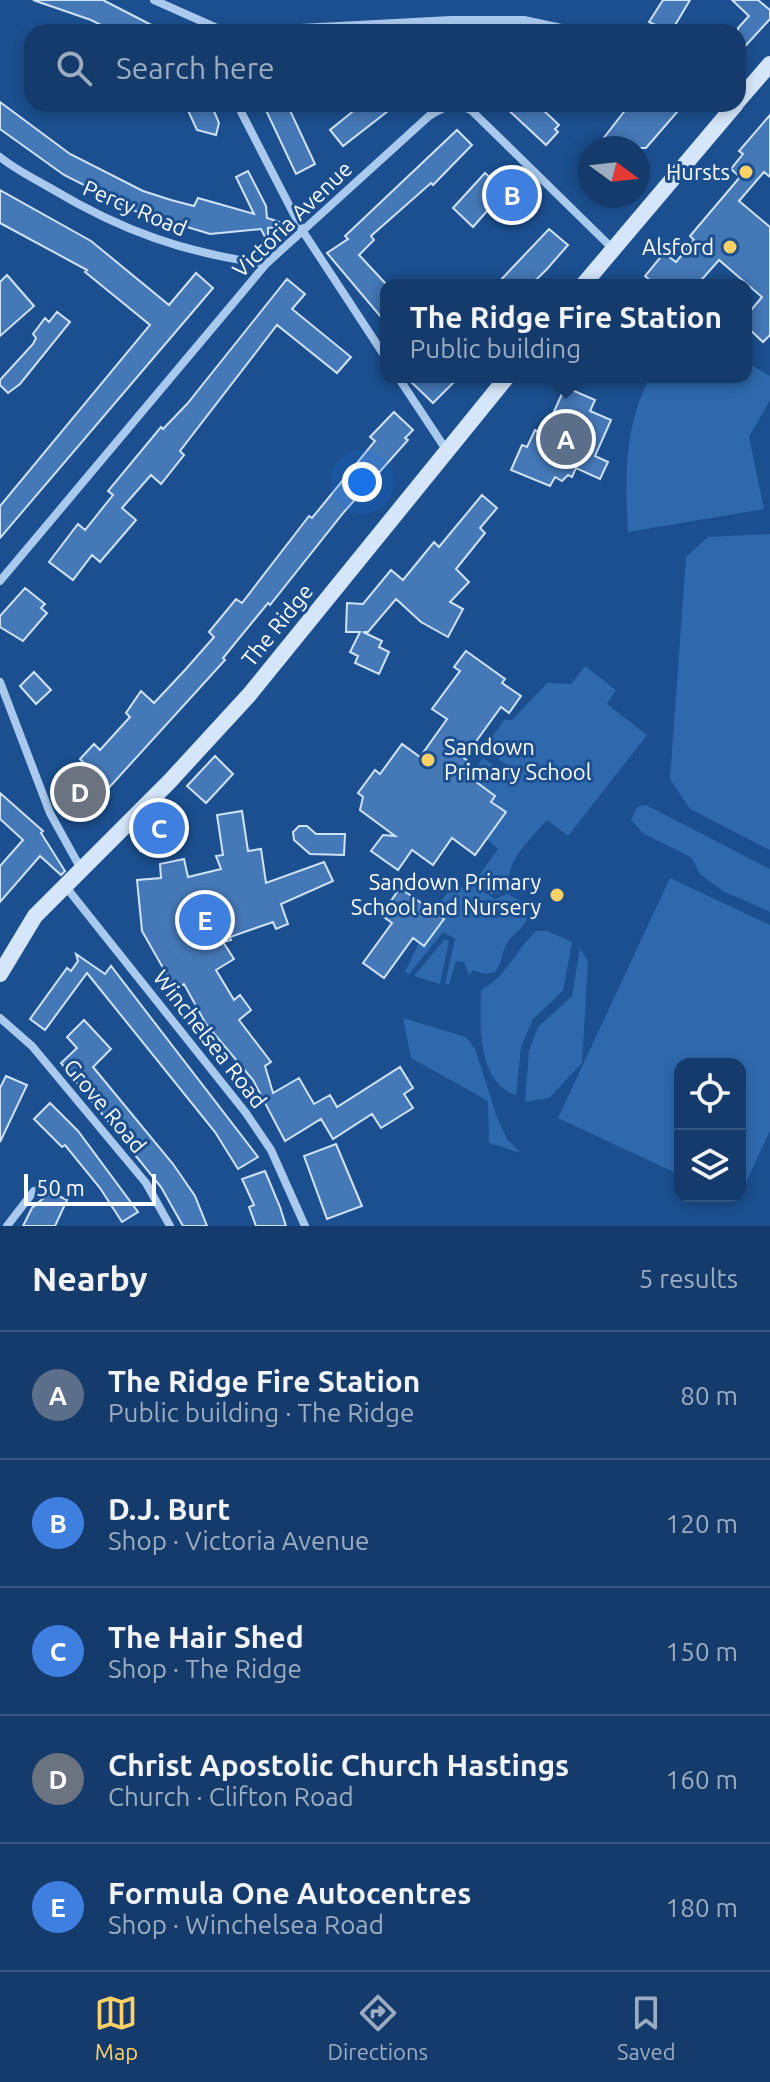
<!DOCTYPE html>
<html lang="en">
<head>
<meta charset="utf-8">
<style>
  :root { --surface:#143b6b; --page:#214673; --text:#f1f3f6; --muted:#9dadc1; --line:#33557e; --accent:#ffd166 }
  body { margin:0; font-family:Ubuntu,sans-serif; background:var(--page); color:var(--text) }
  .controls { position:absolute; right:24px; bottom:24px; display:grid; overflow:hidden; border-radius:16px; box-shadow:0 4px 12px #0003 }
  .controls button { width:72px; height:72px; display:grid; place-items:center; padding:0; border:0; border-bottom:2px solid var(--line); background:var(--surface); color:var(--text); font:40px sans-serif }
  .compass { position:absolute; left:578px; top:136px; width:72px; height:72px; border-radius:50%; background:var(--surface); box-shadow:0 4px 12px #0003; rotate:105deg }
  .scale { position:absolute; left:24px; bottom:20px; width:132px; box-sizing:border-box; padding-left:8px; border:4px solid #fff; border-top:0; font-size:22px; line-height:28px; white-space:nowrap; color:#fff; -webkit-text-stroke:6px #1b4f8f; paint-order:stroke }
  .you { position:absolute; left:362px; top:482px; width:28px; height:28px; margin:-20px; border:6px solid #fff; border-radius:50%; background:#1a73e8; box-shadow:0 0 0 12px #1a73e833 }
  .badge { display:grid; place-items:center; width:52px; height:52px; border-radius:50%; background:var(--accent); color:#fff; font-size:26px; font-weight:700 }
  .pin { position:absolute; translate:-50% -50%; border:4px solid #fff; box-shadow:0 2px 8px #0006 }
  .popup { position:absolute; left:380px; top:279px; width:372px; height:104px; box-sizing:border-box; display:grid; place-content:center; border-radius:16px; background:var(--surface); filter:drop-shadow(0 2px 6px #0005); font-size:26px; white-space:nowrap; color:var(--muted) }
  .popup b { font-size:30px; color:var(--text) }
  .popup::after { content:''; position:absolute; left:50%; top:100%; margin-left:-16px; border:16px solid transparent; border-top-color:var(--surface) }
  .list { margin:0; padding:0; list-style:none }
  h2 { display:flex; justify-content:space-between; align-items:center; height:104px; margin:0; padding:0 32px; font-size:34px }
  h2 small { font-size:26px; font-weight:400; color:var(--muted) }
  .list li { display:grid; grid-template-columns:52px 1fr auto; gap:24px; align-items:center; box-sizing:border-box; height:128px; padding:0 32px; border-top:2px solid var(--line) }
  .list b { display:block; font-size:30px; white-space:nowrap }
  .list p { margin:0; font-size:26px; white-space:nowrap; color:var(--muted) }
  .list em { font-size:26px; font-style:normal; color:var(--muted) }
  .icon { flex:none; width:44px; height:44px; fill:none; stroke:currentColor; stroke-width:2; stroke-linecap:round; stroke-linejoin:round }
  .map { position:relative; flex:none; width:770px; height:1226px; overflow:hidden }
  .search { position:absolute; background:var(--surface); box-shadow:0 4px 12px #0003; left:24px; right:24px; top:24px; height:88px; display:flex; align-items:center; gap:20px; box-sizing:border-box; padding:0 28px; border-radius:24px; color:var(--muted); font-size:30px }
  .sheet { height:744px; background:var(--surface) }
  nav { display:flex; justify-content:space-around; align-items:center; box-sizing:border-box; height:112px; border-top:2px solid var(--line); background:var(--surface); font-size:22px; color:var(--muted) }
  nav a { display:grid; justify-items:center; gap:4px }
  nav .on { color:var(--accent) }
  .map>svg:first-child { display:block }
  .green { fill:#2e69ad }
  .building { fill:#4478b7; stroke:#cfe3fa; stroke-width:2 }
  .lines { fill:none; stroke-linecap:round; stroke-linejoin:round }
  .minor { stroke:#a9c9ee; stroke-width:8 }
  .secondary { stroke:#d6e6fa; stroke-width:16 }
  .poi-dot { fill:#ffd166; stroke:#1b4f8f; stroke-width:3 }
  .labels { text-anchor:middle; stroke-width:6; stroke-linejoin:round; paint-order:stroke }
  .poi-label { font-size:22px; fill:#fff; stroke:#1b4f8f; text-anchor:end }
  .street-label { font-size:22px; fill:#fff; stroke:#1b4f8f }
</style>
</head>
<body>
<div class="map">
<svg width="770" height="1226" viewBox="0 0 770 1226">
  <rect width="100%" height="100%" fill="#1b4f8f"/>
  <path class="green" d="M746,362L770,376V400L749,437L764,509L628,532C625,478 624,426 650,377H746Z
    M770,534V850L690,809L670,779L686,557L708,537Z
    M585,666L616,690L607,704L647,735L568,836L547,820C532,838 504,861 510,886L502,893L491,894L475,881L498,849L487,839L506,812L491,802L495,795L470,777L483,758L503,772L508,766L489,752L488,743L504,720H512L547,683L571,684Z
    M646,805L770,869V912L723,891L700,874L691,857L644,834L631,820L637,807Z
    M442,874L464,889L470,883L495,899L507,894L525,903C534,929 513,929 505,947C501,957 502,964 495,972L485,974L473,970L469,975L464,962L456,961L449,984H445L455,939L443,932L409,974L405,972L419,942L425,946L443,919L433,912L451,888L438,878Z
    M670,878L770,925V1131L740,1195V1064H680V1175L558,1118Z
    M536,931H547L572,942L563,991L533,1019L521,1047L516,1095C477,1082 480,1025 481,990C507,976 515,951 536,931Z
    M445,939L449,941L440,984L414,976Z
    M580,948L588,962L582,1063L549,1098L525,1102L529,1051L538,1027L572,996Z
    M403,1018L466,1037L475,1049L497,1117L507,1139L521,1153L489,1143L488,1101L411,1058Z"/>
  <path class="building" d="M33,0H103L165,32H115L91,20Z
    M663,0H690L671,32L649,22Z
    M732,0H758L770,10V19L738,54V28L749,16Z
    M0,102L70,154L143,191L171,200L194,206L198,198L254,214L236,177L248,171L266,206L267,218L292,226L268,228V243L261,229L210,234L135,211L64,175L0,129Z
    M185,104H211L219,123L216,135L197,130Z
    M263,104H287L315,164L296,174Z
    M362,104H397L343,146L330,130Z
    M502,104H537L559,125L555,129L558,132L546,145Z
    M630,104H684L646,148H596Z
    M770,115V177L764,172L739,201L770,227V335L763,342L746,326V316L762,297L719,260L697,285H656L645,276L664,253L676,262L694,240L690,236L740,177L731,169L743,154L739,151Z
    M457,130L472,145L433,185L431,183L371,236L374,240L359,255L386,284V323L327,253L348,239L345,236Z
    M485,173L515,200L506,211L495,202L473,227L453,208Z
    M0,190L91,241L169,305L196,273L213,288L0,538V506L150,325L85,272L87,270L0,223Z
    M549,229L568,245L547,269L531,285H496Z
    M7,275L34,306L0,336V282Z
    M287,279L305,294L292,309L351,357L337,373L277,325L180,451L184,455L161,484L151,475L122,508L136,520L100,562L92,555L73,580L49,562L78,524L85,530L113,495L108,491L161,427L163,429L187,404Z
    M57,312L70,322L20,384L8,393L0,385V380L33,344L36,338L33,334L45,318L49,322Z
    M406,377H459L433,403Z
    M565,387L595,400L590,411L611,420L595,456L608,462L600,479L576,468L572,477L568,475L562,481L555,477L550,486L511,470L522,445L527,447L535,430L544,434Z
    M394,412L413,430L405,438L408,440L344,512L270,605L268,603L223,658L225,660L85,814L58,790L83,762L80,759L94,744L100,750L130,717L126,713L141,691L154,703L185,670L214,637L209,632L236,599L242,603L309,516L312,518L375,441L370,437Z
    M482,495L497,508L480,528L485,533L456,569L469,582L450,602L463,609L448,637L421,622L396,599L368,632H363L382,641L379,647L389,652L379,674L355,663L358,656L350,652L360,632H346L347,603L363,604L391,570L403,580L434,542L439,547Z
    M25,588L45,604L41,608L47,613L23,641L0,627V616Z
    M466,651L505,679L502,683L521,696L509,713L501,707L464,758L470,763L463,772L495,796L491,802L506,812L475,855L452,838L433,865L412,850L398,870L371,851L383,835L395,836L360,810L363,797L358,793L375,770L380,774L402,744L420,757L447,719L432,709L460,671L454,667Z
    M34,672L51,690L36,704L20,686Z
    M215,756L233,774L206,803L187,786Z
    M0,793L43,831L41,833L65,871L61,875L40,856L0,902V866L23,840L0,819Z
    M161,810L170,853L140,851L141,831Z
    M242,811L248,851L261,849L266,883L324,862L333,881L281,904L288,924L276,929L273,922L230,937L231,940L223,942L234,959L216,970L234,1000L240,995L251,1010L239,1020L271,1062L265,1066L273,1093L299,1078L314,1104L330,1095L337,1107L400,1067L413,1088L404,1094L413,1108L381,1128L372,1114L333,1139L321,1119L285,1141L253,1080L206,1024L184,984L175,989L142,931L137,880L161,878L160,864L184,859L188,877L221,869L216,856L223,855L217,815Z
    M299,826H307L316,834H345L344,855L310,854L294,840L293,832Z
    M400,888L444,919L424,946L413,938L384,978L363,963L392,923L381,915Z
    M76,954L105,974L111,966L258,1157L238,1169L215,1132L87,973L45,1030L30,1019L67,968L71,971L78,961Z
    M84,1020L111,1049L93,1067L173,1164L195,1196L207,1226H183L161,1187L61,1063L77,1048L67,1037Z
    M6,1076L27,1085L0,1142V1088Z
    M50,1103L78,1131L138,1212L122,1222L100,1188L65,1145L62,1147L34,1119Z
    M336,1144L362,1206L327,1219L304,1156Z
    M265,1171L280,1207L286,1226H256L249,1207L254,1205L242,1179Z
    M51,1192L67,1200L55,1226H23L32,1208Z"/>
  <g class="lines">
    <path class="minor" d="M154,0L226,32L451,20H524L580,32
      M237,104L302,230L386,358
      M0,157C16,170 35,179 52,189C122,231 185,253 266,264
      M398,377L447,451
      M0,581L266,264L429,116C445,106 453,102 471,110L613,249
      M0,682L50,813L81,869
      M66,887L246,1113L271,1150L305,1226
      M0,1018L32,1046L146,1183L170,1226
      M7,1226L34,1191"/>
    <path class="secondary" d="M738,101L770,64
      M583,285L736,104
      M0,974L35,916L169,782L249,695L507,377"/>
  </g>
  <g class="poi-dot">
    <circle cx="746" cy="172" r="8"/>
    <circle cx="730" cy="247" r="8"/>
    <circle cx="428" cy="760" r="8"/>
    <circle cx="557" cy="895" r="8"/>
  </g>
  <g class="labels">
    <g class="poi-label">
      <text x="730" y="180">Hursts</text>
      <text x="714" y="255">Alsford</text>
      <text x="444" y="755" text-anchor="start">Sandown<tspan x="444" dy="25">Primary School</tspan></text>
      <text x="541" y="890">Sandown Primary<tspan x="541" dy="25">School and Nursery</tspan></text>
    </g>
    <g class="street-label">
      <text transform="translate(135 208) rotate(23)" y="8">Percy Road</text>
      <text transform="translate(292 219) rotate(-44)" y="8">Victoria Avenue</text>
      <text transform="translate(277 625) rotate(-51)" y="8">The Ridge</text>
      <text transform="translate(210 1039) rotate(52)" y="8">Winchelsea Road</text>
      <text transform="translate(105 1106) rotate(50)" y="8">Grove Road</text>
    </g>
  </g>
</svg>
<div class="controls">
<button><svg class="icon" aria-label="locate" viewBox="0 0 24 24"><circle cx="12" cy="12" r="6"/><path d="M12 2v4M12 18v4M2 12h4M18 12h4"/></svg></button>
<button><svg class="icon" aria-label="layers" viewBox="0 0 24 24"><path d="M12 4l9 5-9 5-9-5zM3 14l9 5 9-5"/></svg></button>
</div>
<svg class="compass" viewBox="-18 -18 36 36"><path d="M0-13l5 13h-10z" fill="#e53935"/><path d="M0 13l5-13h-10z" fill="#9dadc1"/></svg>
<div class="scale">50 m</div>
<div class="you"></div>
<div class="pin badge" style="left:566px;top:439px;background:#5c6f8a">A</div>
<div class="popup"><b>The Ridge Fire Station</b>Public building</div>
<div class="pin badge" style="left:512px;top:195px;background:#3f7fe0">B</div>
<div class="pin badge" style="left:159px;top:828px;background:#3f7fe0">C</div>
<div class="pin badge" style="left:80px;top:792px;background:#6b7280">D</div>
<div class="pin badge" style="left:205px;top:920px;background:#3f7fe0">E</div>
<div class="search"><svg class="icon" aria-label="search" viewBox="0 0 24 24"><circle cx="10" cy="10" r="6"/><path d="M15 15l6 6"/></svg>Search here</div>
</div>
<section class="sheet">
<h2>Nearby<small>5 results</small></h2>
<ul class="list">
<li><span class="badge" style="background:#5c6f8a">A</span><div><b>The Ridge Fire Station</b><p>Public building · The Ridge</p></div><em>80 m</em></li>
<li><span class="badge" style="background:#3f7fe0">B</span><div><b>D.J. Burt</b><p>Shop · Victoria Avenue</p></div><em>120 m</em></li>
<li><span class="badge" style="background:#3f7fe0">C</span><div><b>The Hair Shed</b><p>Shop · The Ridge</p></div><em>150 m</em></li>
<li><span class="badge" style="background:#6b7280">D</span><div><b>Christ Apostolic Church Hastings</b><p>Church · Clifton Road</p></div><em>160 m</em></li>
<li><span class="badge" style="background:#3f7fe0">E</span><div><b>Formula One Autocentres</b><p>Shop · Winchelsea Road</p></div><em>180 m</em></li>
</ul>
</section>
<nav>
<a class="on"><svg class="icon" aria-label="map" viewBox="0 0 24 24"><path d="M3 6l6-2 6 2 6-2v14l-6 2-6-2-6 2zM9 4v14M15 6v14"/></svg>Map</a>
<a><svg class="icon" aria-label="directions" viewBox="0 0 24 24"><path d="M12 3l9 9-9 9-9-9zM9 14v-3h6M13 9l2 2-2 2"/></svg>Directions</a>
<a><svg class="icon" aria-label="saved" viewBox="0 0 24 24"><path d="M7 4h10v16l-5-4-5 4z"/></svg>Saved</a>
</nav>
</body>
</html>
